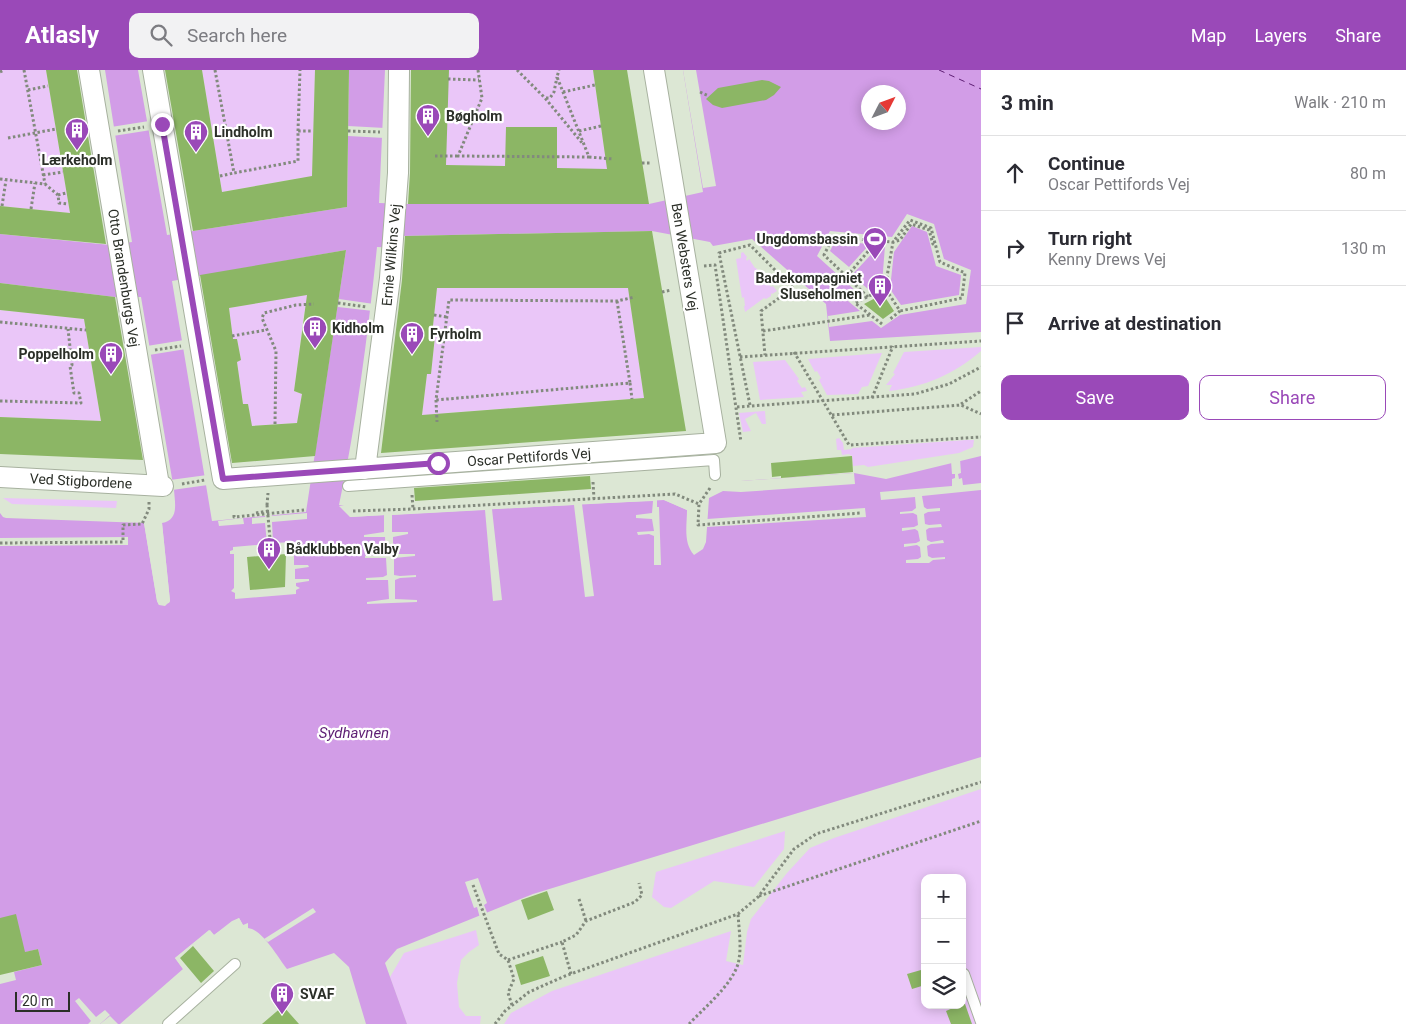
<!DOCTYPE html>
<html lang="en">
<head>
<meta charset="utf-8">
<style>
  :root { --surface:#fff; --page:#f2f2f3; --text:#2b2b33; --muted:#7c7c81; --line:#e1e1e2; --accent:#9a49b8 }
  body { margin:0; font-family:Roboto,sans-serif; background:var(--page); color:var(--text) }
  .controls { position:absolute; right:15px; bottom:15px; display:grid; overflow:hidden; border-radius:10px; box-shadow:0 2px 12px #0003 }
  .controls button { width:45px; height:45px; display:grid; place-items:center; padding:0; border:0; border-bottom:1px solid var(--line); background:var(--surface); color:var(--text); font:25px sans-serif }
  .compass { position:absolute; left:861px; top:15px; width:45px; height:45px; border-radius:50%; background:var(--surface); box-shadow:0 2px 12px #0003; rotate:48deg }
  .scale { position:absolute; left:15px; bottom:12px; width:55px; box-sizing:border-box; padding-left:5px; border:2px solid #2b2f28; border-top:0; font-size:14px; line-height:18px; white-space:nowrap; color:#2b2f28; -webkit-text-stroke:4px #fff; paint-order:stroke }
  .stop { position:absolute; width:15px; height:15px; margin:-11px; border:4px solid #9a49b8; border-radius:50%; background:#fff }
  .stop.end { background:#9a49b8; border-color:#fff; box-shadow:0 1px 5px #0008 }
  .list { margin:0; padding:0; list-style:none }
  h2 { display:flex; justify-content:space-between; align-items:center; height:65px; margin:0; padding:0 20px; font-size:21px }
  h2 small { font-size:16px; font-weight:400; color:var(--muted) }
  .list li { display:grid; grid-template-columns:32px 1fr auto; gap:15px; align-items:center; box-sizing:border-box; height:75px; padding:0 20px; border-top:1px solid var(--line) }
  .list b { display:block; font-size:19px; white-space:nowrap }
  .list p { margin:0; font-size:16px; white-space:nowrap; color:var(--muted) }
  .list em { font-size:16px; font-style:normal; color:var(--muted) }
  .actions { display:flex; gap:10px; padding:15px 20px }
  .actions a { flex:1; padding:11px 0; border:1px solid var(--accent); border-radius:10px; text-align:center; font-size:18px; color:var(--accent) }
  .actions .main { background:var(--accent); color:#fff }
  .icon { flex:none; width:28px; height:28px; fill:none; stroke:currentColor; stroke-width:2; stroke-linecap:round; stroke-linejoin:round }
  .map { position:relative; flex:none; width:981px; height:954px; overflow:hidden }
  header { display:flex; align-items:center; gap:30px; box-sizing:border-box; height:70px; padding:0 25px; background:var(--accent); color:#fff }
  header strong { font-size:24px }
  nav { display:flex; gap:28px; margin-inline-start:auto; font-size:18px }
  .search { width:350px; height:45px; background:var(--page); display:flex; align-items:center; gap:12px; box-sizing:border-box; padding:0 18px; border-radius:10px; color:var(--muted); font-size:19px }
  main { display:flex }
  aside { flex:1; background:var(--surface) }
  .map>svg:first-child { display:block }
  .green { fill:#eac6f8; fill-rule:evenodd }
  .water { fill:#d29de7; fill-rule:evenodd }
  .pier { fill:#dce7d4; fill-rule:evenodd }
  .lines { fill:none; stroke-linecap:round; stroke-linejoin:round }
  .ferry { stroke:#5d1d73; stroke-width:1; stroke-dasharray:6 5; stroke-linecap:butt }
  .building { fill:#8cb665; fill-rule:evenodd }
  .lane-casing { stroke:#a7b19f; stroke-width:12 }
  .street-casing { stroke:#a7b19f; stroke-width:22 }
  .path { stroke:#828a7d; stroke-width:3; stroke-dasharray:2.5 2.5; stroke-linecap:butt }
  .lane { stroke:#fff; stroke-width:10 }
  .street { stroke:#fff; stroke-width:20 }
  .path-bridge { stroke:#828a7d; stroke-width:3; stroke-dasharray:2.5 2.5; stroke-linecap:butt }
  .route { stroke:#9a49b8; stroke-width:6 }
  .labels { text-anchor:middle; stroke-width:4.5; stroke-linejoin:round; paint-order:stroke }
  .poi-label { font-size:14px; font-weight:bold; fill:#2b2f28; stroke:#fff; text-anchor:start }
  .street-label { font-size:14px; fill:#2b2f28; stroke:#fff }
  .water-label { font-size:15px; font-style:italic; fill:#5d1d73; stroke:#fff }
</style>
</head>
<body>
<header>
<strong>Atlasly</strong>
<div class="search"><svg class="icon" aria-label="search" viewBox="0 0 24 24"><circle cx="10" cy="10" r="6"/><path d="M15 15l6 6"/></svg>Search here</div>
<nav><a>Map</a><a>Layers</a><a>Share</a></nav>
</header>
<main>
<div class="map">
<svg width="981" height="954" viewBox="0 0 981 954">
  <rect width="100%" height="100%" fill="#dce7d4"/>
  <path class="green" d="M0,0H46L70,143L0,136Z
    M202,0H315L312,120L300,108L222,122Z
    M449,0H593L604,78L614,100L436,95Z
    M743,182L747,187L746,189L747,191L749,189L755,198H756L771,217L773,216L777,221L772,224L771,223V226L766,229L764,228L745,242L744,236H745L744,227L742,228L736,189L741,188V183Z
    M633,217L630,231L644,328L446,343L421,354L427,304H431L435,266L432,265L437,218H621Z
    M316,223L304,243L294,321L302,324L297,353L248,356L250,344L248,334H243L237,292L241,289L237,269H233L229,238Z
    M0,240L84,249L101,351L0,347Z
    M981,277V281C954,304 925,317 889,321L892,315H886L895,304L893,303L904,282Z
    M882,283L868,316L862,317L858,324L827,325L819,310L821,308L817,301L815,302L808,289Z
    M785,290L799,309L797,311L802,318L805,317L807,321L801,322L804,327L760,330L753,292Z
    M765,341L766,354H762L756,343L745,349L751,361L743,362L739,343Z
    M839,368L843,373L844,380L852,379V378L966,370H974L973,377L959,383L868,397L864,395L853,396L852,386L849,384L842,385L841,380H837L836,369Z
    M3,428L117,431L116,438L12,434Z
    M981,719V954H504L511,943L552,921L731,861L726,891L743,895L747,862L751,849L787,803L810,778L834,768ZM925,808H962V935H925Z
    M785,761L784,779L754,817L714,811L671,838L664,837L652,827L656,802Z
    M476,860L479,875L469,882L461,890L457,913L459,937L466,946H481L480,954H407L390,907L404,883Z"/>
  <path class="water" d="M105,0H138L167,165L347,137L349,0H385L379,133L408,134H649L703,122L683,0H981V262L830,271L826,234L752,169L713,176L710,172L652,161L402,166L401,178L377,177C368,264 357,350 339,435L349,437L350,447L664,430L687,440C687,455 683,473 694,485L703,479L706,472L709,428L723,421L741,422V411L854,403L886,409L981,386V687L533,824L397,879L385,893L407,954H366L349,897L334,883L287,899C278,888 263,860 248,858V853L243,855L239,848L214,865L209,860L175,888L183,899L120,954H118L110,946L100,954H0V443L3,447L6,448L144,453L157,531L159,535L169,533L170,531L162,453C179,450 175,434 174,420L141,227H115L0,213V164L110,175L132,172ZM868,22H898V52H868ZM346,180L306,442L212,451L172,211Z"/>
  <path class="pier" d="M683,0H696L716,116L703,118Z
    M149,51L151,60L113,66L111,57Z
    M348,56L385,58V68L348,66Z
    M907,144L934,154L944,189L971,200L966,234L900,245L881,258L872,251L829,257L828,246L860,241L848,231L859,224L817,186L830,161L892,167ZM912,156L927,162L936,196L961,205L959,225L901,235L890,219L894,182ZM835,171L869,174V175L849,197L830,181ZM879,176H885L882,214L869,220L852,205Z
    M339,229L374,234L373,241L338,237Z
    M184,270L186,279L149,285L147,276Z
    M960,389L961,403L958,404L959,409L962,408L963,415L981,413V420L922,426L924,437L927,439L940,438V441L928,442L924,444L925,454L929,455L941,454L942,457L929,458L926,460L927,470L931,472L943,470L944,473L931,474L927,476L928,486L932,488L945,487V489L933,490L929,493H906V490L918,489L921,487L920,477L917,475L904,477V474L916,473L920,471L918,461L915,459L902,461V458L914,457L918,455L917,445L913,443L900,444V442L912,441L916,438L915,427L881,430L880,422L952,416V409L955,408V404H952L951,391Z
    M854,403L855,414L741,422V411Z
    M207,405L208,415L172,420L170,410Z
    M664,428L687,437V440L664,430H657V437H659L661,495H654V466L649,464L638,465L637,462L654,461L652,449L636,448V445L652,443L653,431L582,434L594,526L585,527L574,435L492,439L502,530L493,531L485,440L392,445V462H408V464L393,467V483L398,484H415V486L394,488V505L400,506L416,505V507L400,508L395,510V529L417,530V532L367,534V532L389,529L388,510H366V508L383,507L387,505L386,488H365V486L386,484L385,467H364V465L384,462V445L350,447L339,436H351L352,444Z
    M865,438L866,447L707,457V449Z
    M271,443L272,446L307,443V449L272,452L273,473L293,472V477H296L297,479L294,481V495H308L309,497L295,499V509H309V511L296,513V516L300,518L296,520V524L235,529V523L231,521L234,518V484H230V481L233,480V477L267,474L265,453L252,454V448L265,447V444Z
    M243,448L244,454L219,456L218,451Z
    M144,453H147L159,531L163,534L167,531L159,453H162L170,531L165,536L159,535L157,531Z
    M128,467V475L0,476V468Z
    M478,808L487,833L484,835L488,845L480,848L477,837L474,838L465,812Z
    M313,838L316,842L268,872L264,869Z
    M239,848L243,855L240,856L238,851L215,867L209,863L178,888L185,897L183,899L175,888L210,860L214,865L232,851Z
    M38,879L42,895L14,902L16,910L0,914V881L2,888Z
    M79,928L96,947L105,940L110,945L100,954H88L91,951L75,931Z"/>
  <g class="lines">
    <path class="ferry" d="M939,0L981,19"/>
  </g>
  <path class="building" d="M46,0H77L106,174L0,164V136L70,143Z
    M165,0H202L222,122L312,106L315,0H349L347,137L193,161Z
    M411,0H449L446,95L505,96L506,57H557V98L607,99L593,0H627L649,134H408L410,103Z
    M762,10L769,11L781,17L774,25L766,30L722,38L713,35L706,29L718,18Z
    M652,161L686,361L381,383L402,210L405,166ZM437,218H628L644,328L422,345L427,304H431L435,266L432,265Z
    M346,180L315,386L232,393L200,205ZM307,225L294,321L302,324L297,353L252,356L248,334H243L237,292L241,290L237,269H233L229,238Z
    M0,213L115,227L143,390L0,384V347L101,351L84,249L0,240Z
    M883,224L894,241L883,249L864,234Z
    M852,386L853,402L781,408V406L772,407L771,393Z
    M590,406L591,419L415,431L414,418Z
    M286,484L285,517L250,520L247,487Z
    M547,821L554,840L528,850L521,830Z
    M16,844L25,882L38,879L42,895L0,905V848Z
    M193,876L214,901L201,913L180,888Z
    M543,886L550,906L521,915L515,895Z
    M921,900L925,915L912,919L907,904Z
    M962,934H965L972,954H951L946,941Z
    M283,936L299,954H262Z"/>
  <g class="lines">
    <g class="lane-casing">
      <path id="lane" d="M348,416L714,390L715,405
        M964,904L981,952
        M168,954L235,894"/>
    </g>
    <g class="street-casing">
      <path id="street" d="M89,0L159,415
        M153,0L223,409L716,373L654,0
        M365,399L390,208L398,103L399,0
        M0,407L163,416"/>
    </g>
    <path class="path" d="M24,0L45,114
      M215,0L234,103L298,91V61H313
      M478,0L482,28L458,86L589,87L557,7L559,0
      M517,0L545,28L583,74
      M0,2L4,0
      M448,9L479,10
      M28,20L48,16
      M563,22L595,15
      M700,22L709,26
      M546,28H550L554,22L557,7
      M447,51L472,52
      M118,61L144,57
      M298,61L300,0
      M348,61L380,62
      M579,61L601,56
      M8,68L56,59
      M435,86H458
      M589,87L613,89
      M642,93H651
      M43,105L63,102
      M220,106L234,103
      M0,109L45,114L58,125L59,133L68,134
      M58,125L66,123
      M2,136L6,110
      M31,139L35,113
      M704,196L715,195L741,372
      M847,206L877,171
      M885,218L893,172L910,150L931,158L940,192L965,203L962,228L900,241
      M662,222L671,220
      M868,227L824,185L833,167L893,172L900,170L911,154L929,160L933,174L936,176
      M617,231L630,313L436,330L449,230L617,231L635,227
      M338,233L367,237
      M434,245L447,247
      M0,252L86,260
      M882,254L855,233L885,218L900,241L889,250
      M763,261L870,245
      M232,266L266,260
      M155,280L181,276
      M794,282L849,375L981,367
      M740,287L981,271
      M630,313L632,329
      M872,328L893,276
      M436,330L437,352
      M0,331L81,333L79,323H74L70,296L72,295L68,259
      M961,334L981,321
      M750,335L719,183L750,175L793,218L761,241L765,285
      M737,337L915,324L949,314L981,297
      M832,345L961,335L981,344
      M275,354L276,281L262,248L264,243L296,235L314,234
      M593,412L594,429
      M182,414L205,410
      M710,418L699,434L698,455L861,443
      M412,425L413,439
      M267,435L268,423
      M353,441L413,439L675,424L699,434
      M256,443L268,441
      M234,445V447L304,440
      M0,473L123,472V455L142,454L149,439V432
      M271,480V482
      M473,815L499,884L508,890L514,909L508,923L512,935
      M759,826L981,751
      M579,829L586,851
      M508,890L562,872
      M571,904L562,872L576,865L586,851L635,832L642,825L639,813
      M495,954L505,941L529,922L565,906L738,844L758,827L794,779L816,764L981,712
      M689,954C704,938 731,916 738,894C742,879 739,860 738,844"/>
    <use href="#lane" class="lane"/>
    <use href="#street" class="street"/>
    <path class="path-bridge" d="M267,435L271,480"/>
  </g>
  <g class="lines">
    <path class="route" d="M162,54L223,409L438,393"/>
  </g>
  <defs>
    <g id="building-pin" transform="scale(1.25)"><path d="M0 17L-7.5 6A9.5 9.5 0 1 1 7.5 6Z" fill="#9a49b8" stroke="#fff"/><path d="M-4-6H4V6H1V3H-1V6H-4ZM-2.5-4.3h1.7v1.8h-1.7ZM.8-4.3h1.7v1.8H.8ZM-2.5-1h1.7V.8h-1.7ZM.8-1h1.7V.8H.8Z" fill="#fff"/></g>
    <g id="stadium-pin" transform="scale(1.25)"><path d="M0 17L-7.5 6A9.5 9.5 0 1 1 7.5 6Z" fill="#9a49b8" stroke="#fff"/><path d="M0-5a6.5 5 0 1 0 0 10a6.5 5 0 1 0 0-10ZM-3.5-1.8h7v3.6h-7Z" fill="#fff"/></g>
  </defs>
  <g fill-rule="evenodd">
    <use href="#building-pin" x="428" y="46"/>
    <use href="#building-pin" x="77" y="60"/>
    <use href="#building-pin" x="196" y="62"/>
    <use href="#stadium-pin" x="875" y="169"/>
    <use href="#building-pin" x="880" y="216"/>
    <use href="#building-pin" x="315" y="258"/>
    <use href="#building-pin" x="412" y="264"/>
    <use href="#building-pin" x="111" y="284"/>
    <use href="#building-pin" x="269" y="479"/>
    <use href="#building-pin" x="282" y="924"/>
  </g>
  <g class="labels">
    <g class="poi-label">
      <text x="446" y="51">Bøgholm</text>
      <text x="214" y="67">Lindholm</text>
      <text x="77" y="95" text-anchor="middle">Lærkeholm</text>
      <text x="858" y="174" text-anchor="end">Ungdomsbassin</text>
      <text x="862" y="213" text-anchor="end">Badekompagniet<tspan x="862" dy="16">Sluseholmen</tspan></text>
      <text x="332" y="263">Kidholm</text>
      <text x="430" y="269">Fyrholm</text>
      <text x="94" y="289" text-anchor="end">Poppelholm</text>
      <text x="286" y="484">Bådklubben Valby</text>
      <text x="300" y="929">SVAF</text>
    </g>
    <g class="street-label">
      <text transform="translate(391 185) rotate(-85)" y="5">Ernie Wilkins Vej</text>
      <text transform="translate(685 187) rotate(81)" y="5">Ben Websters Vej</text>
      <text transform="translate(124 208) rotate(81)" y="5">Otto Brandenburgs Vej</text>
      <text transform="translate(529 387) rotate(-4)" y="5">Oscar Pettifords Vej</text>
      <text transform="translate(81 411) rotate(3)" y="5">Ved Stigbordene</text>
    </g>
    <g class="water-label">
      <text x="354" y="668">Sydhavnen</text>
    </g>
  </g>
</svg>
<div class="controls">
<button>+</button>
<button>−</button>
<button><svg class="icon" aria-label="layers" viewBox="0 0 24 24"><path d="M12 4l9 5-9 5-9-5zM3 14l9 5 9-5"/></svg></button>
</div>
<svg class="compass" viewBox="-18 -18 36 36"><path d="M0-13l5 13h-10z" fill="#e53935"/><path d="M0 13l5-13h-10z" fill="#7c7c81"/></svg>
<div class="scale">20 m</div>
<div class="stop" style="left:438px;top:393px"></div>
<div class="stop end" style="left:162px;top:54px"></div>
</div>
<aside>
<h2>3 min<small>Walk · 210 m</small></h2>
<ul class="list">
<li><svg class="icon" aria-label="ahead" viewBox="0 0 24 24"><path d="M12 20V5M6 11l6-6 6 6"/></svg><div><b>Continue</b><p>Oscar Pettifords Vej</p></div><em>80 m</em></li>
<li><svg class="icon" aria-label="right" viewBox="0 0 24 24"><path d="M7 20v-9h11M14 6l5 5-5 5"/></svg><div><b>Turn right</b><p>Kenny Drews Vej</p></div><em>130 m</em></li>
<li><svg class="icon" aria-label="arrive" viewBox="0 0 24 24"><path d="M6 21V4h12l-3 4 3 4H6"/></svg><div><b>Arrive at destination</b></div></li>
</ul>
<div class="actions"><a class="main">Save</a><a>Share</a></div>
</aside>
</main>
</body>
</html>
